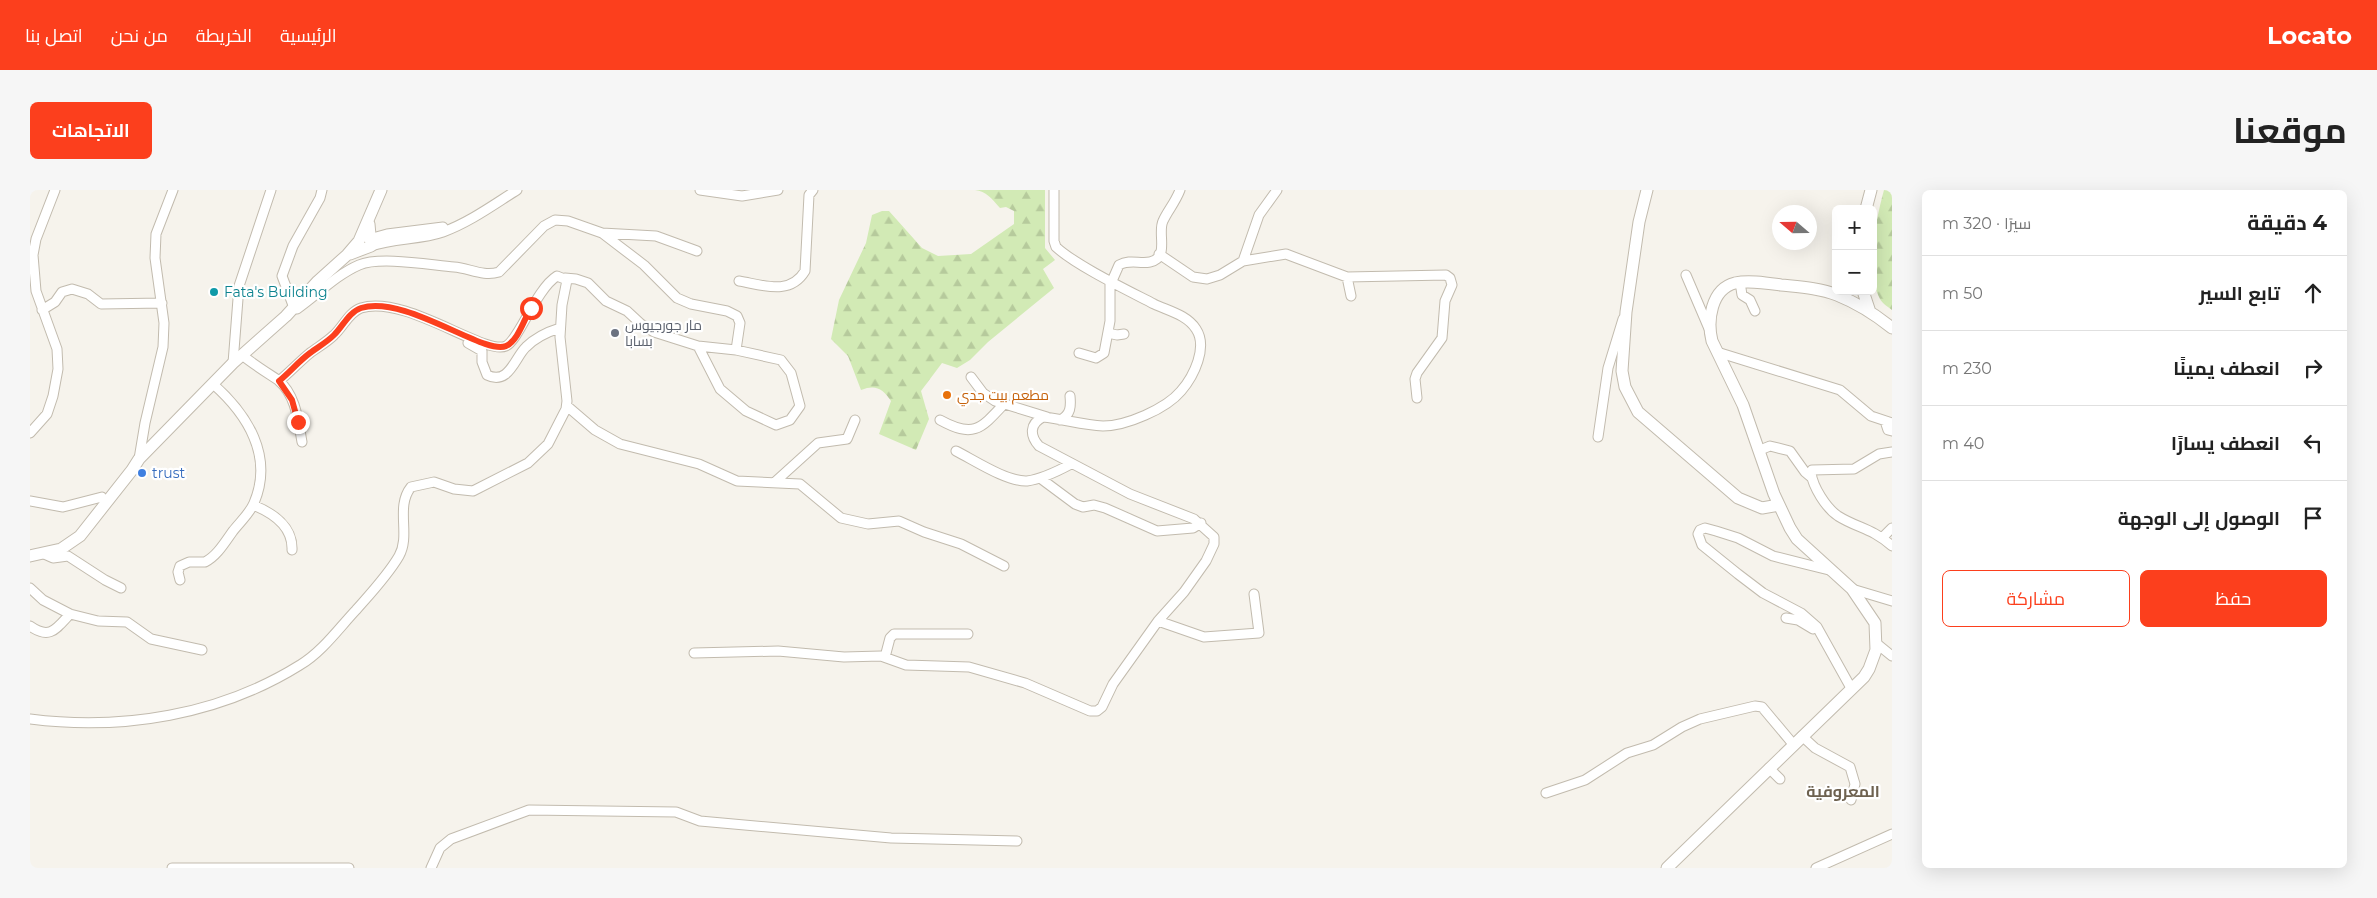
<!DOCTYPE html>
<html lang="ar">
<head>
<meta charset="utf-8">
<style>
  :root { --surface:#fff; --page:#f6f6f6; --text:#222; --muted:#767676; --line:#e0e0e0; --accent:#fc3f1d }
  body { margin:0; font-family:Montserrat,Cairo,sans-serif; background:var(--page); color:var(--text); direction:rtl }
  .controls { position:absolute; right:15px; top:15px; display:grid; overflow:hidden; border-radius:8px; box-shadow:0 5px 20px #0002 }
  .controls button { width:45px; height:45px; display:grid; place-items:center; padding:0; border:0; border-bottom:1px solid var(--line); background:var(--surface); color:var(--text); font:25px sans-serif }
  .compass { position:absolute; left:1742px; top:15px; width:45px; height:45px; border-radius:50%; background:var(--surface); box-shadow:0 5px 20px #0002; rotate:290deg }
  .stop { position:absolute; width:15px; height:15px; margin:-11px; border:4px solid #fc3f1d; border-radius:50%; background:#fff }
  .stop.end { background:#fc3f1d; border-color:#fff; box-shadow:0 1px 5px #0008 }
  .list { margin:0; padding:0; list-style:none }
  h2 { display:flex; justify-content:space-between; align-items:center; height:65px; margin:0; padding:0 20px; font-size:21px }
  h2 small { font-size:16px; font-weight:400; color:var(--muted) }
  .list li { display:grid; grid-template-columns:32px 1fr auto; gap:15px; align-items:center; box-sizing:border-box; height:75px; padding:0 20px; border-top:1px solid var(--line) }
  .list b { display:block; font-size:19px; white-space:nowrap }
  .list em { font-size:16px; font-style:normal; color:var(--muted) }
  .actions { display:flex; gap:10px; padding:15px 20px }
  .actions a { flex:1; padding:11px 0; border:1px solid var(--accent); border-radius:8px; text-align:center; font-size:18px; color:var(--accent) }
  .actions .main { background:var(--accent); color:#fff }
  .icon { flex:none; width:28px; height:28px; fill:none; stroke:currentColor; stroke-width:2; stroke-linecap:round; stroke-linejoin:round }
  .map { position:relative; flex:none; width:1862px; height:678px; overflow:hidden; direction:ltr; border-radius:8px }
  header { display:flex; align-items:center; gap:30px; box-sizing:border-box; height:70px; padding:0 25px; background:var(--accent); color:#fff }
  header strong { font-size:24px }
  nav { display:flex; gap:28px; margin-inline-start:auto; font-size:18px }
  .intro { display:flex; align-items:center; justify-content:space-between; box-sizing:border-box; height:120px; padding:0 30px }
  h1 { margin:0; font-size:35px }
  .button { padding:12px 22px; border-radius:8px; background:var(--accent); color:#fff; font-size:18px; font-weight:700 }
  main { display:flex; gap:30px; padding:0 30px }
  aside { flex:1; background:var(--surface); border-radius:8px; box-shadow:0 5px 20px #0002 }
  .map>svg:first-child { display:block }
  .forest { fill:url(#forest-firs) }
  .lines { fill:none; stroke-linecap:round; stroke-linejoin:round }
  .minor-casing { stroke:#c2bbae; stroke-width:11 }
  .tertiary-casing { stroke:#c2bbae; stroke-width:13 }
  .minor { stroke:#fff; stroke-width:9 }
  .tertiary { stroke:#fff; stroke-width:11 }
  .route { stroke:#fc3f1d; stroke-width:6 }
  .culture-dot { fill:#0f9aa8; stroke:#fff; stroke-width:2 }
  .worship-dot { fill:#6b7280; stroke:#fff; stroke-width:2 }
  .food-dot { fill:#e8710a; stroke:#fff; stroke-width:2 }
  .shop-dot { fill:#3f7fe0; stroke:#fff; stroke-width:2 }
  .labels { text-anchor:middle; stroke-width:4.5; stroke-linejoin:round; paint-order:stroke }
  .culture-label { font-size:14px; fill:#0d838f; stroke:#fff; text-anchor:start }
  .worship-label { font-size:14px; fill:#5b616d; stroke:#fff; text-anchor:start }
  .food-label { font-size:14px; fill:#c56008; stroke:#fff; text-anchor:start }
  .shop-label { font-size:14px; fill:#366cbe; stroke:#fff; text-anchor:start }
  .quarter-label { font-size:16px; font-weight:bold; fill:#6e6250; stroke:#fff }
</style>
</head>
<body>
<header>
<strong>Locato</strong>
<nav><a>الرئيسية</a><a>الخريطة</a><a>من نحن</a><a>اتصل بنا</a></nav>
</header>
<div class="intro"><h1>موقعنا</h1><a class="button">الاتجاهات</a></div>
<main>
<aside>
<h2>4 دقيقة<small>سيرًا · 320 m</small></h2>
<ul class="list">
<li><svg class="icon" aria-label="ahead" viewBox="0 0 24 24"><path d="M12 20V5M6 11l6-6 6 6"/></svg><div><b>تابع السير</b></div><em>50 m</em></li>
<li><svg class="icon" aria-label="right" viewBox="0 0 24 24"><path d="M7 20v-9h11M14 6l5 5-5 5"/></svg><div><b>انعطف يمينًا</b></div><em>230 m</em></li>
<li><svg class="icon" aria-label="left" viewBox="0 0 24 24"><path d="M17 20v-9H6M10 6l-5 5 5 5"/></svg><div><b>انعطف يسارًا</b></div><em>40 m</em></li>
<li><svg class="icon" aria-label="arrive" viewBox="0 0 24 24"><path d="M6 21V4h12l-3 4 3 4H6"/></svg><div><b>الوصول إلى الوجهة</b></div></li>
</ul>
<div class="actions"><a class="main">حفظ</a><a>مشاركة</a></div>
</aside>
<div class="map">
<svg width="1862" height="678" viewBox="0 0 1862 678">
  <defs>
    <pattern id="forest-firs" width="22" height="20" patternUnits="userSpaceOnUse" patternTransform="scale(1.25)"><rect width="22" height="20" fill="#d2eab5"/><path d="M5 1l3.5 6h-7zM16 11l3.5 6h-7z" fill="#b6ca9c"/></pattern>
  </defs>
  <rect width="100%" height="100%" fill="#f6f3ec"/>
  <path class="forest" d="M945,0H1015V58L1025,70L1013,79L1024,98L958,152L940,170L927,178L912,173L891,201L899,229L886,260L849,244L861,211C853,199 846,194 831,200L818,166L801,149L809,110L836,53L842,25L852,21H859L892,58L908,66L941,64L984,34V21L976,17L970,18C962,9 956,1 945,0Z
    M1854,0H1862V120C1858,117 1852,113 1850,109C1835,81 1846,29 1854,0Z"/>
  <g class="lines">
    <g class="minor-casing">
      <path id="minor" d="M670,0L712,6L748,0
        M572,43L614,75L647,108L661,114L697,121L707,126L710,133L706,160
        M339,49L357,44L413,37
        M341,56C364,48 390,50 413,42C440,32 463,15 487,0
        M1129,64L1163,87L1177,89L1190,85L1213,71L1229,25L1247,0
        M1213,71L1256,64L1317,87L1416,85L1420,88L1422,95L1415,111L1412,148L1387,183L1385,189L1387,208
        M1656,85L1680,141
        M1317,87L1321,106
        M535,88L546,89L558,93L576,111L597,121L611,134L624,142L668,156L706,160L751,170L761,183L770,216L760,230L746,235L716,221L690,199L668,156
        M709,91C733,95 760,106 775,81L779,5L783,0
        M1082,91L1089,75C1100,69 1109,74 1120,72C1140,68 1127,43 1133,31C1138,20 1145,13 1150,0
        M1710,92L1712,105L1720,110L1725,121
        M264,118L252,86L263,56L290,8L292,0
        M267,119C287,105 306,85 329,75C350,66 400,75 424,77C439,78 453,87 469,82L514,36L525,30L538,31L572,43L626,46L667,61
        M12,120L25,112L32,102L42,99L58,104L71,114L132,113
        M1078,143L1087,145L1094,144
        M438,153L452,161V172L457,185C479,196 485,167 496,157C506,147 517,142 530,138
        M1687,162L1810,200L1841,226L1862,233
        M1049,163L1066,168L1074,163L1080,131V90
        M212,165C223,174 236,182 248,190C266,205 268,230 272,252
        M203,173L209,96L241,0
        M941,187L953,203L965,211L1017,227
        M537,216L565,240L590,254L669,274L707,291L770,294L811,328L838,334L869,331L894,342L931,354L974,376
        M910,230C943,248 950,240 974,214
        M1030,230C1041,225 1041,216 1040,206
        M1855,231L1858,240L1862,241
        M0,243L17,224L23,206L28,179L27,159L6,101L3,65L6,49L25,0
        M1568,247L1578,178L1593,129
        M1730,260L1740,256L1760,261L1775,282L1781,287
        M926,261C944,270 977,292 997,291C1012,289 1028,281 1041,274
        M1862,262L1849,264L1824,279L1782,280L1781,283C1783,297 1796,318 1808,326C1827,338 1842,338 1862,356
        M109,269L115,233L133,157L134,133L125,68L126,44L143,0
        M1010,288L1045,314L1053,317L1064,315L1075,318L1127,341L1163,338L1171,333
        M746,291L788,253L817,249L825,230
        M0,311L33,317L72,307
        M223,315C243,323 263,337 262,360
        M1853,347L1862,338
        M14,364L23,368L38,366L75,390L91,398
        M1803,381L1743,366L1708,348L1686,341L1675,338L1670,340L1668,344L1672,355L1708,384L1733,403L1771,423L1787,437L1821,498
        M150,390L148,382L150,376L159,372H175C187,366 195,352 203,341C210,332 220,323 224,313C244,266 217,224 183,194
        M0,398L13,410L40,424L68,431L97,432L121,449L172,460
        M1822,399L1862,411
        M1756,428L1768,430L1783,439
        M1128,431L1174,447L1229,443L1224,404
        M0,436C20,450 26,439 40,424
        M1846,453L1862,466
        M664,463L748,461L814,467L851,466L876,475L939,477L995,493L1060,521H1067L1072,517L1083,494L1128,431L1154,402L1176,371L1184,354V347L1164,329L1100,304L1009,256C1000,246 999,234 1013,227C1033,229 1053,235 1073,236C1096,236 1136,219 1151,201C1164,186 1178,157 1166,139C1157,125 1139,121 1124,114C1097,100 1047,76 1026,57L1024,51V0
        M855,467L860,448L864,444H938
        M0,529C92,541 190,525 270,475C292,462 309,438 326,420C341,403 358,385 369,366C381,345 365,317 381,297L404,292L424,299L443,301L498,273L518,254L536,219L537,211L530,147L532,115L537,90L527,86C506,99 489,150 476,156C455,166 375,104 331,118C319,122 313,137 304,145C297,152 288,157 280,163C269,172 260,182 249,191
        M1772,546L1785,558L1820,577L1825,594L1821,610
        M1739,578L1750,589
        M1516,603L1555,590L1597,563L1623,555L1652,537L1670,529L1725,516L1732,517L1763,554
        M142,678H319
        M401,678L410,658L421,649L499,620L646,622L670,631L861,648L987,651
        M1786,678L1862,644"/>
    </g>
    <g class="tertiary-casing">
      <path id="tertiary" d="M1617,0L1609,32L1596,122L1592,181L1595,197L1608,222L1708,308L1732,318L1749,315
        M1836,19L1841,0
        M320,64L341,56L339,34
        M1833,101L1840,122
        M0,366L31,359L50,346L102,280L109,269L203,173L256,126L288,91L317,65L329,51L351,0
        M1637,678L1834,487L1839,479L1846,460L1845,433L1822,399L1767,349L1760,338L1744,304L1713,215L1682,151C1677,131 1681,99 1705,93C1719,90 1737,93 1751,95C1770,97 1789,98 1807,105C1827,113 1846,125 1862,138"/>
    </g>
    <use href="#minor" class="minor"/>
    <use href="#tertiary" class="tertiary"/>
  </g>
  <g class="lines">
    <path class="route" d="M268,232L262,210L249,191C260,182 269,171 280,163C288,157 297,152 304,145C313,136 319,122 331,118C375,104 455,166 476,156C488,151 494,129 501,118"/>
  </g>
  <circle class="culture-dot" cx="184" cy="102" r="5"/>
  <circle class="worship-dot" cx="585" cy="143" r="5"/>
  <circle class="food-dot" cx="917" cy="205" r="5"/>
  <circle class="shop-dot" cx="112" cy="283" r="5"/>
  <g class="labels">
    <g class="culture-label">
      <text x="194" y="107">Fata's Building</text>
    </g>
    <g class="worship-label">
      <text x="595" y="140">مار جورجيوس<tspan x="595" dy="16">بسابا</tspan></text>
    </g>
    <g class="food-label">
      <text x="927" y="210">مطعم بيت جدي</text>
    </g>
    <g class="shop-label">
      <text x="122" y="288">trust</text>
    </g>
    <g class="quarter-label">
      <text x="1813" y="607">المعروفية</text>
    </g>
  </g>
</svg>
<div class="controls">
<button>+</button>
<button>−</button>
</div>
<svg class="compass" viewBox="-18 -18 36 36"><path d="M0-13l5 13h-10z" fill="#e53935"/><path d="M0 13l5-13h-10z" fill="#767676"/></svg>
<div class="stop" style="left:501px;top:118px"></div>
<div class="stop end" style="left:268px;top:232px"></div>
</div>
</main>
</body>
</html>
